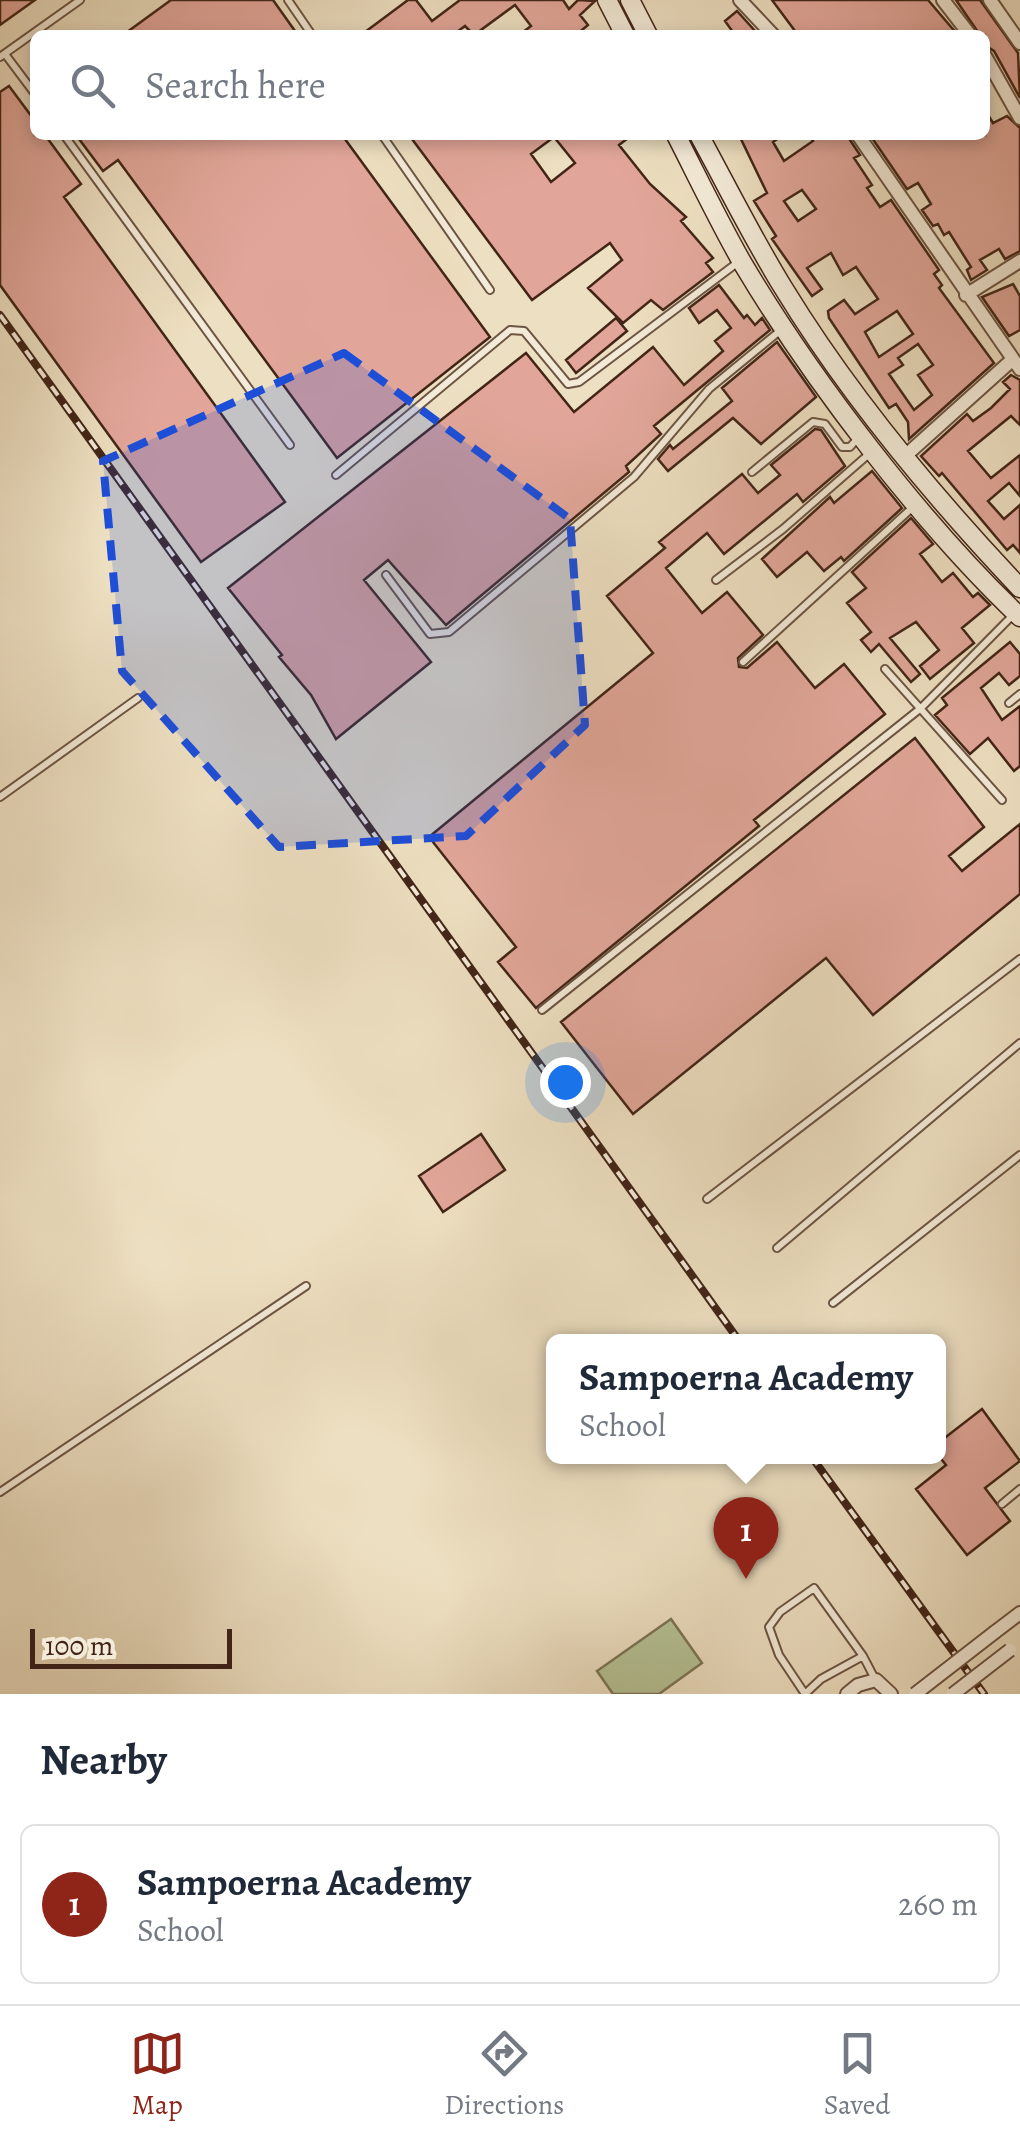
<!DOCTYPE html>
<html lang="en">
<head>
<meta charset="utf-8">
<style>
  :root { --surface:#fff; --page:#f2f2f3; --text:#1f2937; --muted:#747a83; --line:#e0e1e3; --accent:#8f2418 }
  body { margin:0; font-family:Alegreya,serif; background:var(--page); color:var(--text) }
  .scale { position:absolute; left:30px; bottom:25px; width:202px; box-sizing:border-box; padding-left:10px; border:5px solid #422517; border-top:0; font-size:28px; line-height:35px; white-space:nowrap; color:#422517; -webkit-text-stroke:8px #f3ead7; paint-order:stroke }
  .you { position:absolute; left:565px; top:1082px; width:35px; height:35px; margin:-25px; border:8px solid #fff; border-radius:50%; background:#1a73e8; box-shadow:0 0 0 15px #1a73e833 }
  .badge { display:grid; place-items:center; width:65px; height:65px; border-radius:50%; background:var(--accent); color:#fff; font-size:32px; font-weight:700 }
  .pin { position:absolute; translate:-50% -82px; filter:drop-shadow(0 2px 5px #0008) }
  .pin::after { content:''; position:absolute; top:52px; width:35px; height:30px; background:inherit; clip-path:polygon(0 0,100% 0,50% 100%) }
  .popup { position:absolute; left:546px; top:1334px; width:400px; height:130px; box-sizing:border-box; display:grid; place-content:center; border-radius:15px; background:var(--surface); filter:drop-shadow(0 2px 8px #0005); font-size:32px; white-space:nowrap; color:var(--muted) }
  .popup b { font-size:38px; color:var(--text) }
  .popup::after { content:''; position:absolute; left:50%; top:100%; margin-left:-20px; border:20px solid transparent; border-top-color:var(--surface) }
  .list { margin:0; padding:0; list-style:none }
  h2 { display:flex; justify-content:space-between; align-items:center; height:130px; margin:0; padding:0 40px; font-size:42px }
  h2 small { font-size:32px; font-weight:400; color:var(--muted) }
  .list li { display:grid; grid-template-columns:65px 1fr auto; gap:30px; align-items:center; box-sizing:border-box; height:160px; margin:0 20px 20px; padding:0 20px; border:2px solid var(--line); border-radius:15px }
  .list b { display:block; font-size:38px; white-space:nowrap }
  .list p { margin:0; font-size:32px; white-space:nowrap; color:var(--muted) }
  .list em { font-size:32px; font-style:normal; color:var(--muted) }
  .icon { flex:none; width:55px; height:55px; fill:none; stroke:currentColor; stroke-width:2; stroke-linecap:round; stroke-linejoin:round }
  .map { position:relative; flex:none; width:1020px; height:1694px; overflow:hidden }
  .search { position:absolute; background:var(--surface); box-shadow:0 5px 15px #0003; left:30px; right:30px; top:30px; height:110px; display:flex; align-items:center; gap:25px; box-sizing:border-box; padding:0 35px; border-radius:15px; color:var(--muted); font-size:38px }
  .sheet { height:310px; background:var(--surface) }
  nav { display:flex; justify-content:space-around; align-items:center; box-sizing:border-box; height:140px; border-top:2px solid var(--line); background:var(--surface); font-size:28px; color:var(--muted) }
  nav a { display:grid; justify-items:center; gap:5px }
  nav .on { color:var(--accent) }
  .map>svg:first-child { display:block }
  .grass { fill:#b5c295; stroke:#7c7456; stroke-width:2.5 }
  .building { fill:#e1a699; stroke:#422517; stroke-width:2.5; fill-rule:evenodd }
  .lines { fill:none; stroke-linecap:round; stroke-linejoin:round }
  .service-casing { stroke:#6d5442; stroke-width:10 }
  .minor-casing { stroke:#6d5442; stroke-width:16 }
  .secondary-casing { stroke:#422517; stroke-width:21 }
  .service { stroke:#f3ead7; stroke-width:6 }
  .minor { stroke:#f3ead7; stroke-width:12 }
  .secondary { stroke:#f3ead7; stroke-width:18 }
  .rail-casing { stroke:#422517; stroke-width:8 }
  .rail { stroke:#f3ead7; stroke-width:4; stroke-dasharray:11; stroke-linecap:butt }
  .minor-bridge-casing { stroke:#6d5442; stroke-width:16; stroke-linecap:butt }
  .minor-bridge { stroke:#f3ead7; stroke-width:12 }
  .marked { fill:#1d4ed8; fill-opacity:0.2; stroke:#1d4ed8; stroke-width:8; stroke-dasharray:20 12; stroke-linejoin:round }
</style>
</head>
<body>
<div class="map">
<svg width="1020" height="1694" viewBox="0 0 1020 1694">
  <rect width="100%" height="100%" fill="#eddfc1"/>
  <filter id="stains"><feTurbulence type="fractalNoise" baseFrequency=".002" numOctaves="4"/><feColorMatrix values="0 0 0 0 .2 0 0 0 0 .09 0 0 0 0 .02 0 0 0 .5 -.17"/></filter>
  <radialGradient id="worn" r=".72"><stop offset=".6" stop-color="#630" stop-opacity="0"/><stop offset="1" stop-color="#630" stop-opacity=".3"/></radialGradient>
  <path class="grass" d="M671,1619L702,1663L659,1694H613L597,1671Z"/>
  <path class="building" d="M0,0H35L0,25Z
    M171,0H273L295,31L289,35H123Z
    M408,0H416L432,21L460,0H563L569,9L578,0L595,1L580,15L588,25L576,35H519L531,26L515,5L474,35L465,26L453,35H361Z
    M772,0H928L957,34L798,35Z
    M956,0H980L1018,53L1020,98L994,51L986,46L985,35H980Z
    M737,11L756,32L759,35H735L725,21Z
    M9,86L35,121V135H45L81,184L64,197L285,502L201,562L0,285V92Z
    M985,110L993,123L1007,116L1020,128V251L1005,259L999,249L980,260L987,270L971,280L967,270L971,267L949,232L944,235L938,224L933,226L922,210L931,204L918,183L907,189L870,135H985Z
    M76,135H342L490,337L337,458L118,160L103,171Z
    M409,135H632L619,145L650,184L686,217L681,221L713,258L706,263L713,272L663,310L651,300L623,323L588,288L622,260L610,243L532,300ZM554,137L575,163L551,182L531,154Z
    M739,135H783L773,142L784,161L813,141L809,135L848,137L860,155L854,158L872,185L867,188L880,207L891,200L939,270L934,274L942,285L939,288L994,363L909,439L908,422L896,404L889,408L829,318L828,311L844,300L855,314L878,299L856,267L843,275L831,253L807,268L822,289L812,296L772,239L776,236L754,201L767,193ZM802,190L816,209L798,221L784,201ZM897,311L913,334L879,357L865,332ZM918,344L933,365L918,375L932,395L914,410L889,374L903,365L898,358Z
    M1013,284L1020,296V330L1009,336L982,297Z
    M719,285L744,318L747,315L755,325L762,318L770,330L654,426L661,434L626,466L629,472L446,625L388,560L364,580L431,662L336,739L311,695L279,657L282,655L228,588L526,353L574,412L653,347L684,385L723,351L715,341L731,328L717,310L699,323L689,308Z
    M616,318L627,331L576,373L566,360Z
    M777,342L816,397L761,444L733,418L668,471L658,459L670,445L673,449L732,401L722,388Z
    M1011,375L1020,380V425L1011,416L968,451L991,478L1020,455V496L1009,483L988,501L1004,519L1020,505V553L1013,545L1007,550L942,473L939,476L921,456L967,414L973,421L991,408L1010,389L1003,382Z
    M815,429L821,430L845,466L803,502L797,494L724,554L707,533L666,568L702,613L727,592L763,635L738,658L739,667L747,668L777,642L815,688L844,664L885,714L754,820L759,826L536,1008L498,962L516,947L429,837L653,653L607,596L665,548L659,542L742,474L758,493L780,475L771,465Z
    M872,471L902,508L844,561L841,557L824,571L807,552L777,577L762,559L830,497L834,503Z
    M911,518L933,544L920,554L942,582L953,573L973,597L978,593L990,605L962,628L974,643L930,679L920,666L939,650L916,622L890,638L920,674L911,682L879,644L871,652L861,640L871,632L847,603L866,588L852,572Z
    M1010,642L1020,654V676L1009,685L999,673L981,688L1002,720L1020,706V766L1014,771L988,738L970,754L935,715L947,705L942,698Z
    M915,738L984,827L949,856L962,871L1020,824V894L873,1015L826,958L633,1114L561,1022Z
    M481,1134L505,1170L443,1212L419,1176Z
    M982,1409L1020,1461L985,1488L1010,1521L967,1555L916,1489L946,1465L938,1455V1443Z"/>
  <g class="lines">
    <g class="service-casing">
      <path id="service" d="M288,0L312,35
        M5,54L35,94
        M0,57L80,0
        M64,135L290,445
        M382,135L490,290
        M752,472L813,422L825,424L842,447H850L858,438
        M336,475L510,330L524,331L568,384L579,382L741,260
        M386,575L430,634L449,632L634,477L709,389L781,330
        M716,580L783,529L869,454
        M743,662L913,507
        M885,669L1002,800
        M1009,703L1020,694
        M0,797L138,698
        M542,1010L921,708L1015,613
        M707,1199L1020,959
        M777,1248L1020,1043
        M833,1303L1020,1155
        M0,1492L306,1286
        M1002,1504L1020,1489
        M805,1694L779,1655L769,1627L780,1612L814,1588L863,1656
        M805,1694L821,1679L863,1656L875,1679"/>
    </g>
    <g class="minor-casing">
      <path id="minor" d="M740,0L773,35
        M943,0L970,35
        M990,0L1020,43
        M985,56L1020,118
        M858,135L1020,369
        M966,295L1020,261
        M904,457L1012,360
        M995,1632L1020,1613
        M847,1694L858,1685L876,1680L891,1694"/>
    </g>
    <g class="secondary-casing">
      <path id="secondary" d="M607,0L625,35
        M630,0L648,35
        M676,135C698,178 719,222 743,264C812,380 922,524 1020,617
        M699,135C727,186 753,239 784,289C850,397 933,496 1020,588"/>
    </g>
    <use href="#service" class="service"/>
    <use href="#minor" class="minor"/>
    <use href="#secondary" class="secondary"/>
    <g class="rail-casing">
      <path id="rail" d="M0,315L740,1342
        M811,1456L984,1694"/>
    </g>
    <use href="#rail" class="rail"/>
    <g class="minor-bridge-casing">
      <path id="minor-bridge" d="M915,1694L995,1632
        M953,1694L1010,1650"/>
    </g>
    <use href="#minor-bridge" class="minor-bridge"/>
  </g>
  <path class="marked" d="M344,353L570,519L585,725L466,836L279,847L122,671L103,461Z"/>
  <rect width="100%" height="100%" filter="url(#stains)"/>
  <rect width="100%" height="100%" fill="url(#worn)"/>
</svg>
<div class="scale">100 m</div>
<div class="you"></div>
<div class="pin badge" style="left:746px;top:1579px">1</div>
<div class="popup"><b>Sampoerna Academy</b>School</div>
<div class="search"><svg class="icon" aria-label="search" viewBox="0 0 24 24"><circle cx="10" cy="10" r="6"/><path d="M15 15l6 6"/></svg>Search here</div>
</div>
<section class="sheet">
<h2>Nearby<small></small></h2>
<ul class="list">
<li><span class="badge">1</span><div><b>Sampoerna Academy</b><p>School</p></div><em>260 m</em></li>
</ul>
</section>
<nav>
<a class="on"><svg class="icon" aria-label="map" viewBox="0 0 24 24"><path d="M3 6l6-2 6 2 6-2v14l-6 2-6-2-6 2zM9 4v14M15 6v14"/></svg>Map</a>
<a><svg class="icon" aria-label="directions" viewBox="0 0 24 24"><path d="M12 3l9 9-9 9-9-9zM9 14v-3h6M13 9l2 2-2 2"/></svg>Directions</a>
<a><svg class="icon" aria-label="saved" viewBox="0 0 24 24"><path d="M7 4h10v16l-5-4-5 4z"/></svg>Saved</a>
</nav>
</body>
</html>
